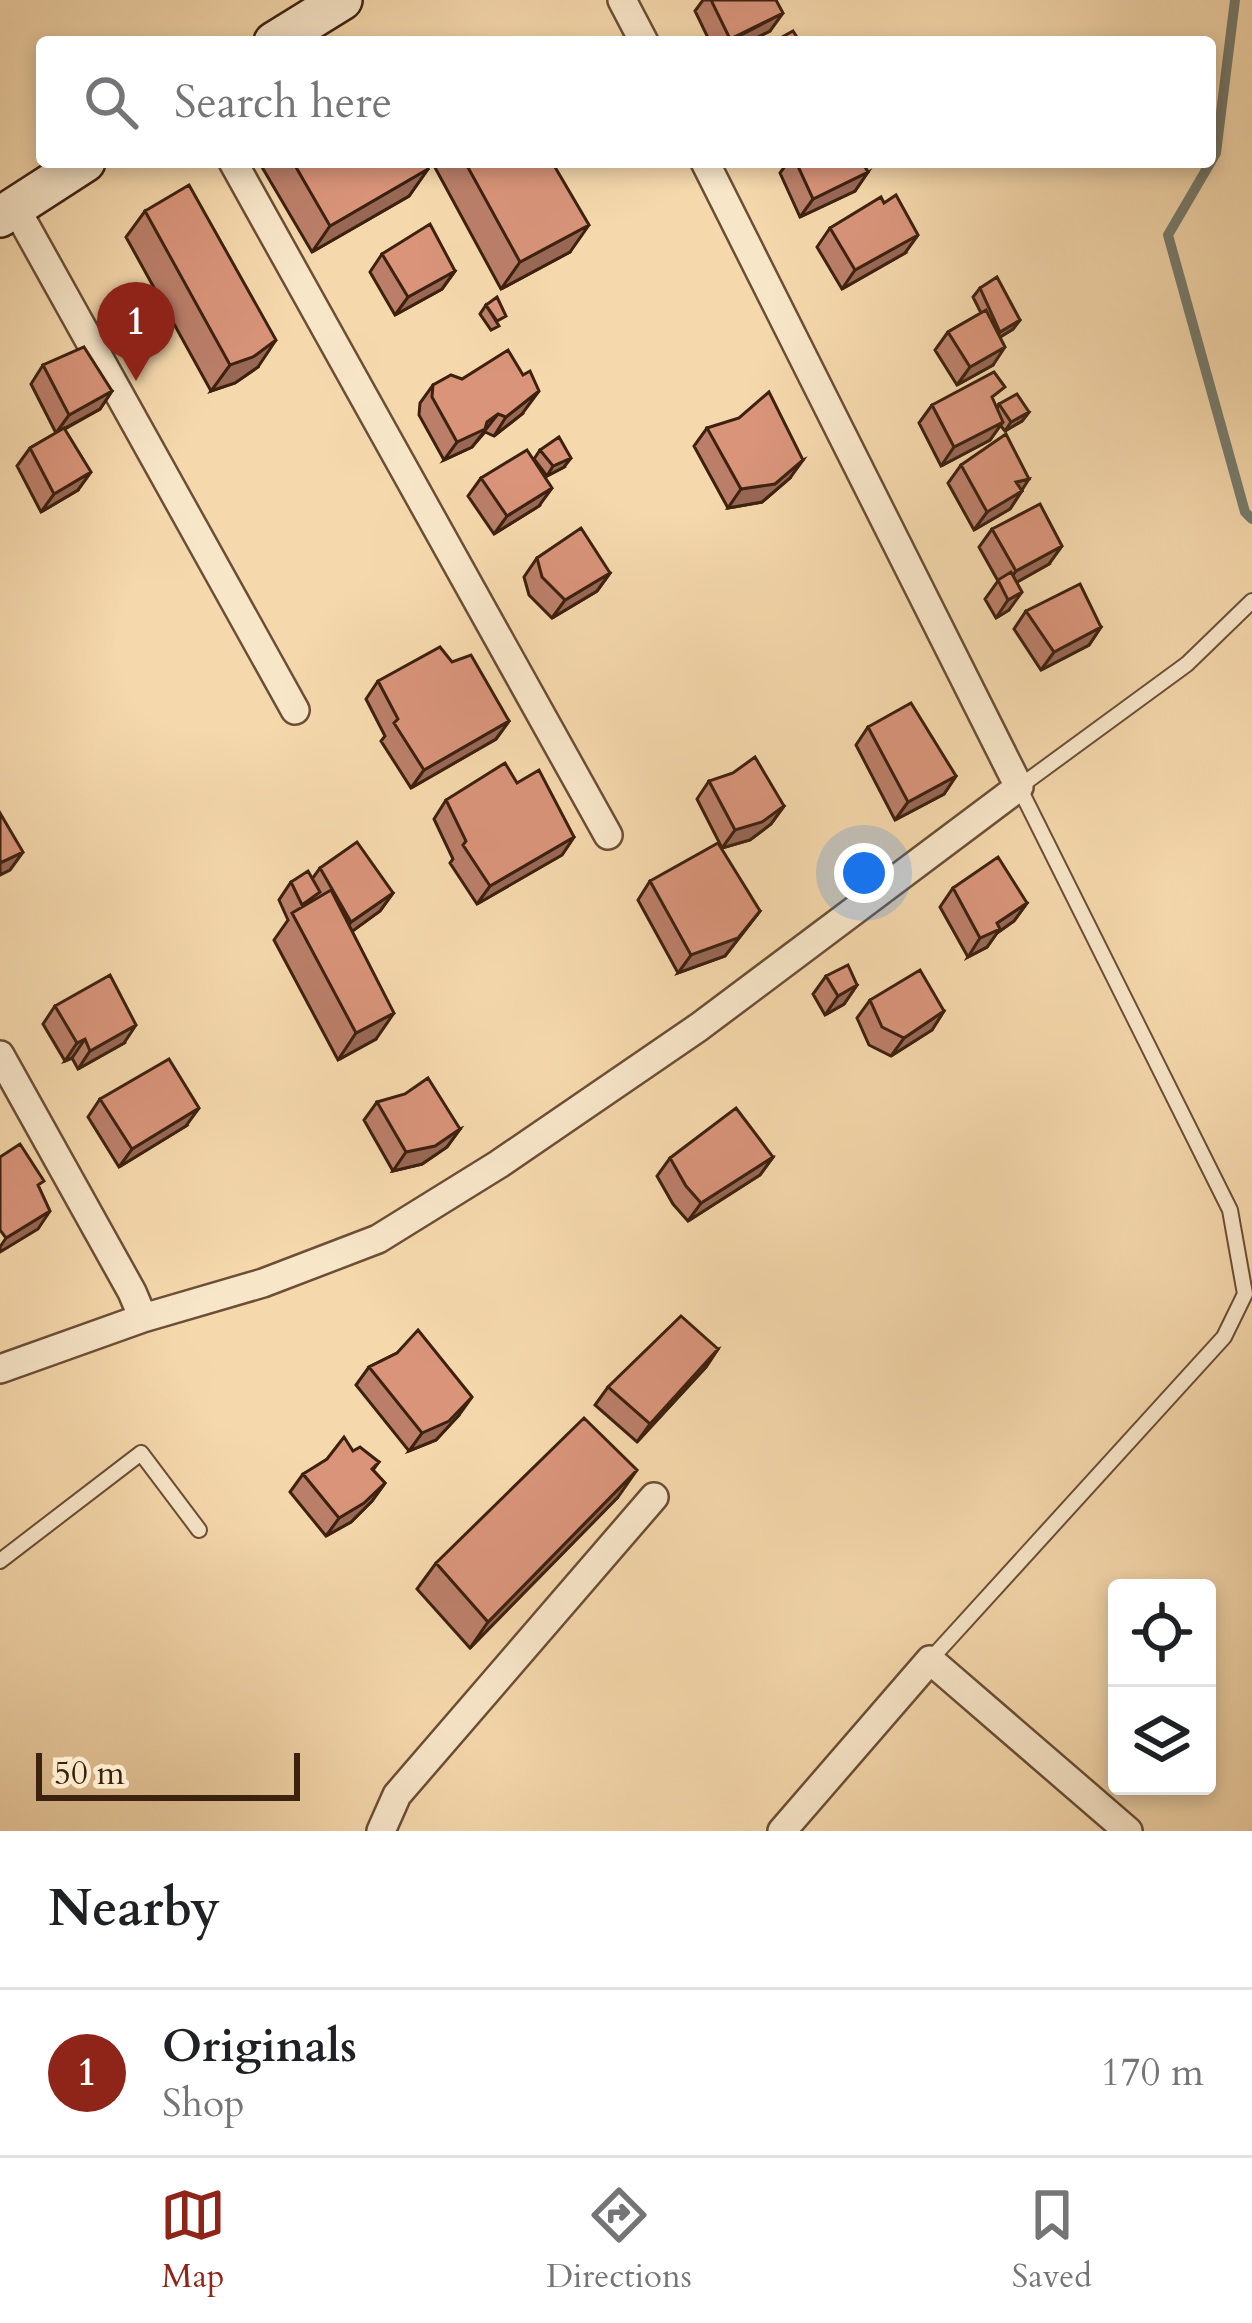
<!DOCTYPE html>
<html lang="en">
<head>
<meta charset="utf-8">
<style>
  :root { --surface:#fff; --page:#f2f2f2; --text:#202124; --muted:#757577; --line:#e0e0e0; --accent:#8f2418 }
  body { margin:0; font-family:Cardo,serif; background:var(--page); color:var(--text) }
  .controls { position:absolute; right:36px; bottom:36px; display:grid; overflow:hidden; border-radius:12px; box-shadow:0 6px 18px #0003 }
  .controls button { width:108px; height:108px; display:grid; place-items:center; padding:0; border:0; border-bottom:3px solid var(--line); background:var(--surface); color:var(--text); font:60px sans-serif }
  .scale { position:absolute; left:36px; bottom:30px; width:264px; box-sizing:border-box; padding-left:12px; border:6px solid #3d210f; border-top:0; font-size:33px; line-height:42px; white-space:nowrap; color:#3d210f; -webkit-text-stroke:9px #f8e6c9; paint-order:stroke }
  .you { position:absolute; left:864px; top:873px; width:42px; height:42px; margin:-30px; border:9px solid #fff; border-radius:50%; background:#1a73e8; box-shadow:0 0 0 18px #1a73e833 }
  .badge { display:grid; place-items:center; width:78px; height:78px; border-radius:50%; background:var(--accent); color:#fff; font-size:39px; font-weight:700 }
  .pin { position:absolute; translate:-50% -99px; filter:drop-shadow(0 3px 6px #0008) }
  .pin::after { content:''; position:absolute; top:63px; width:42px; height:36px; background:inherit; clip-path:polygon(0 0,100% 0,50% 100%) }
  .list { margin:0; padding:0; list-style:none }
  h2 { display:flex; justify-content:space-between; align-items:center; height:156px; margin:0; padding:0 48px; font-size:51px }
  h2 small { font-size:39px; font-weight:400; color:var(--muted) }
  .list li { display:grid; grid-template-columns:78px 1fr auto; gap:36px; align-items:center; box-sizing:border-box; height:168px; padding:0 48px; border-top:3px solid var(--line) }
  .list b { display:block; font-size:45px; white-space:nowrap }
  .list p { margin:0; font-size:39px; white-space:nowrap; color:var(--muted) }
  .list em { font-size:39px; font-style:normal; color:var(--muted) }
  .icon { flex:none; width:66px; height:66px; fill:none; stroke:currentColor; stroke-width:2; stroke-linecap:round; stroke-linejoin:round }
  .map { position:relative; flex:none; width:1252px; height:1831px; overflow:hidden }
  .search { position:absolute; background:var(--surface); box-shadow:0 6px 18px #0003; left:36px; right:36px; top:36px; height:132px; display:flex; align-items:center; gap:30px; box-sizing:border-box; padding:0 42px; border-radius:12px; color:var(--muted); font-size:45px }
  .sheet { height:324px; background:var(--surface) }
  nav { display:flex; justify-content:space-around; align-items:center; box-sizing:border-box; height:168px; border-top:3px solid var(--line); background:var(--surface); font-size:33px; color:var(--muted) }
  nav a { display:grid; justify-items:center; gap:6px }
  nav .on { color:var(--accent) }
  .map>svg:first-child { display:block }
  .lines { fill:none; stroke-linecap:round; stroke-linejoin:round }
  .stream { stroke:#777c6f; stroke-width:10 }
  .lane-casing { stroke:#6b4f36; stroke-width:18 }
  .street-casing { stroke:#6b4f36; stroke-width:32 }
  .secondary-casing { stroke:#3d210f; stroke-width:44 }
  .lane { stroke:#f8e6c9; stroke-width:14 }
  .street { stroke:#f8e6c9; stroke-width:27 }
  .secondary { stroke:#f8e6c9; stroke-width:39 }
  .wall { fill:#bb7f69; stroke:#3d210f; stroke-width:3 }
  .shaded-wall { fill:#986855; stroke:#3d210f; stroke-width:3 }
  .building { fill:#d9947a; stroke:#3d210f; stroke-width:3 }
</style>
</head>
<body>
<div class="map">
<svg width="1252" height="1831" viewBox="0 0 1252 1831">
  <rect width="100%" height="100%" fill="#f5d8ac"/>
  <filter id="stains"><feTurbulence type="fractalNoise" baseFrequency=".00167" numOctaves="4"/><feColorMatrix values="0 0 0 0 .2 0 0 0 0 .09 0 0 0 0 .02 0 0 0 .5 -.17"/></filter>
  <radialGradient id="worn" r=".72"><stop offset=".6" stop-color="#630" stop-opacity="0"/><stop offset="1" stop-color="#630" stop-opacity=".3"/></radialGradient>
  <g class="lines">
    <path class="stream" d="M1235,0L1216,153L1168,235L1245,512L1252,519"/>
    <g class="lane-casing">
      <path id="lane" d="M0,1561L141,1453L199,1530
        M930,1660L1224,1337L1245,1294L1230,1210L1019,787L1187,664L1252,601"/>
    </g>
    <g class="street-casing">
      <path id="street" d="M622,0L644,42
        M233,162L608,835
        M15,207L295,710
        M0,1055L132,1292L143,1318
        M0,1369L143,1318L263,1283L378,1239L499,1164L699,1027L1019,787L705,162
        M381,1831L397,1795L654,1497
        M782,1831L930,1660L1128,1831"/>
    </g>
    <g class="secondary-casing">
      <path id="secondary" d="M274,42L342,0
        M0,217L85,162"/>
    </g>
    <use href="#lane" class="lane"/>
    <use href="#street" class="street"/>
    <use href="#secondary" class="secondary"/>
  </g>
  <path class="wall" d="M703,0H776L770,31L748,42H710L695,11Z
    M259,162H424L428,169L409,196L312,252Z
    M432,162H552L570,252L501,289Z
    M788,162H862L868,172L855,191L800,217L780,173Z
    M145,211L258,367L235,383L211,391L126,237Z
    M830,228L905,253L842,289L817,247Z
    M382,254L455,271L442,289L395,315L370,272Z
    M980,288L1020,320L1013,329L1000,337L993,365L957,385L935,350L948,332L981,313L973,297Z
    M486,305L499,326L491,330L480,314Z
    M43,365L112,391L100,409L65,429L78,490L41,512L17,466L30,448L56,433L31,384Z
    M433,385L522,414L494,436L485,432L472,447L444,460L419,415L420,403Z
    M994,403L997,409L999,404L1029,412L1022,421L1005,431L1000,425L990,440L941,466L919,423L932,405Z
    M707,428L790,478L762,502L728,508L694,446Z
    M540,450L564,467L547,476L534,459Z
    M961,465L1021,490L1022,491L1010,509L974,530L948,483Z
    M481,478L539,506L494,534L468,496Z
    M992,529L1049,564L1016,582L1009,610L996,618L985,599L998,581L979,547Z
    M537,558L610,573L597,591L552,618L529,595L524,577Z
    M1026,611L1101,627L1089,645L1041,670L1014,629Z
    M452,662L509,721L496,739L411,788L381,741L385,736L366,699L378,681Z
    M868,727L956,776L944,794L895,820L856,745Z
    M709,781L784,806L771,824L750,840L722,848L697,799Z
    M517,783L574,837L562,855L477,904L450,863L453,859L434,819L446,800Z
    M320,868L393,893L380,911L352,931L376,1039L338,1060L274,940L288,920L279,900L291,882L312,879Z
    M650,881L760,911L725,956L678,973L638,900Z
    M953,888L1027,903L1014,921L997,933L987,947L968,957L940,907Z
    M826,976L857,985L844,1004L825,1015L813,994Z
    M870,1000L944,1011L932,1030L891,1056L869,1045L857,1018Z
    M55,1006L124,1043L78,1069L72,1058L65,1061L43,1024Z
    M100,1099L186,1126L119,1167L88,1117Z
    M377,1102L460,1129L447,1147L422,1164L393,1171L364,1120Z
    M773,1157L760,1175L688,1221L673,1204L657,1176L670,1158Z
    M718,1349L706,1367L637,1442L595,1405L608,1387Z
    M397,1353L459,1415L436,1440L409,1451L356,1385L369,1367Z
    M353,1451L379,1462L373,1470L385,1483L372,1501L351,1522L326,1536L290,1492L303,1474Z
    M618,1497L470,1648L417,1589L436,1563Z"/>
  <path class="shaded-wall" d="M783,13L770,31L748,42H728Z
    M428,169L409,196L312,252L330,226Z
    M868,172L855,191L800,217L813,199Z
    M589,225L570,252L501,289L520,262Z
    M918,235L905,253L842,289L855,270Z
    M455,271L442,289L395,315L408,297Z
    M1020,320L1013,329L994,341L1000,332Z
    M276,340L258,367L235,383L211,391L230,365Z
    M1005,347L993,365L957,385L970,367Z
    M112,391L100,409L56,433L69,415Z
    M539,391L522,414L494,436L506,417Z
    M1029,412L1022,421L1005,431L1011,422Z
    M498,414L472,447L444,460L457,442Z
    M1003,422L990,440L941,466L954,447Z
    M571,458L564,467L547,476L553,466Z
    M803,460L790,478L762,502L728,508L741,489Z
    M91,472L78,490L41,512L54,494Z
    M1029,479L1010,509L974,530L987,512L1016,482Z
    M552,488L539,506L494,534L507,516Z
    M1062,546L1049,564L1003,590L1016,571Z
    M610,573L597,591L552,618L565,600Z
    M1022,592L1009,610L996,618L1008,600Z
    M1101,627L1089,645L1041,670L1054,652Z
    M509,721L496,739L411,788L424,770Z
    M956,776L944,794L895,820L908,802Z
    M784,806L771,824L750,840L722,848L735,830Z
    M574,837L562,855L477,904L490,886Z
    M23,852L10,870L0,875V863Z
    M393,893L380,911L339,941L351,922Z
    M1027,903L1014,921L997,933L987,947L968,957L980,938L997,923Z
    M760,911L725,956L678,973L691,955Z
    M857,985L844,1004L825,1015L838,996Z
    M944,1011L932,1030L891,1056L904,1038Z
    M394,1013L376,1039L338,1060L356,1033Z
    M136,1025L124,1043L78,1069L90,1051Z
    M85,1039L72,1058L65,1061L77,1043Z
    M199,1108L186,1126L119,1167L132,1149Z
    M460,1129L447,1147L422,1164L393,1171L406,1152Z
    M773,1157L760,1175L688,1221L701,1203Z
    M50,1211L38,1229L0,1252V1247L6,1238Z
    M718,1349L706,1367L637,1442L650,1424Z
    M472,1397L459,1415L436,1440L409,1451L422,1433Z
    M637,1470L618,1497L470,1648L488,1622Z
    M385,1483L372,1501L351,1522L326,1536L339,1518Z"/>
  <path class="building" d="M711,0H776L783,13L730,39Z
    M793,31L800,42H773Z
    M293,162H424L428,169L330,226Z
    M465,162H552L589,225L520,262Z
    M796,162H862L868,172L813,199Z
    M189,185L276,340L253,357L230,365L145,211Z
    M896,195L918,235L855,270L830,228L881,197L884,203Z
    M430,224L455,271L408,297L382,254Z
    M997,277L1020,320L1000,332L980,288Z
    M497,297L506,316L497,321L486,305Z
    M986,310L1005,347L970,367L948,332Z
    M84,347L112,391L69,415L43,365Z
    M508,350L523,375L530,371L539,391L506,417L498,414L487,422L485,429L457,442L432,397L433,385L451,375L462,379Z
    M994,372L1005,387L992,397L1003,422L954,447L932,405Z
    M769,392L803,460L775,484L741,489L707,428L739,418Z
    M1017,394L1029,412L1011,422L999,404Z
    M64,428L91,472L54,494L30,448Z
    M1006,434L1029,479L1016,482L1022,491L987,512L961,465Z
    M559,437L571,458L553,466L540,450Z
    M527,450L552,488L507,516L481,478Z
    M1040,504L1062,546L1016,571L992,529Z
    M581,528L610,573L565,600L542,577L537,558Z
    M1011,572L1022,592L1008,600L998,580Z
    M1080,584L1101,627L1054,652L1026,611Z
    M440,647L452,662L471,655L509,721L424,770L394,723L398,719L378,681Z
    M911,703L956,776L908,802L868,727Z
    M755,757L784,806L762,822L735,830L709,781L733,773Z
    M505,763L517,783L539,770L574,837L490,886L463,845L466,841L446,800Z
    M0,813L23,852L0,863Z
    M357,842L393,893L351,922L320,868Z
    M718,843L760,911L738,938L691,955L650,881Z
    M998,857L1027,903L997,923L1000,929L980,938L953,888Z
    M308,871L320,892L302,905L291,882Z
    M331,890L394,1013L356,1033L292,913Z
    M848,965L857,985L838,996L826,976Z
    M920,970L944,1011L904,1038L882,1027L870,1000Z
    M110,975L136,1025L90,1051L85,1039L77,1043L55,1006Z
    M169,1059L199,1108L132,1149L100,1099Z
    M428,1078L460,1129L435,1146L406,1152L377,1102L405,1094Z
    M736,1108L773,1157L701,1203L686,1186L670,1158Z
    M20,1144L44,1181L38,1185L50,1211L6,1238L0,1230V1157Z
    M681,1316L718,1349L650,1424L608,1387Z
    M418,1330L472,1397L449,1421L422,1433L369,1367L397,1353Z
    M584,1418L637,1470L488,1622L436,1563Z
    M344,1437L353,1451L360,1447L379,1462L372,1469L385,1483L364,1503L339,1518L303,1474L327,1459Z"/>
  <rect width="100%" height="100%" filter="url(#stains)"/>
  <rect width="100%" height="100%" fill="url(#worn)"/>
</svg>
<div class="controls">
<button><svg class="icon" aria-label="locate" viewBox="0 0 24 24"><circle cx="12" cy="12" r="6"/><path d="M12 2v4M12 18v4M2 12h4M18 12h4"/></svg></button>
<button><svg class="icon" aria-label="layers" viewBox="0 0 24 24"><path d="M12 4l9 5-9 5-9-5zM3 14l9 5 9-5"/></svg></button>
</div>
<div class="scale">50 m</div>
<div class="you"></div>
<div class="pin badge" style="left:136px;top:381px">1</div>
<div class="search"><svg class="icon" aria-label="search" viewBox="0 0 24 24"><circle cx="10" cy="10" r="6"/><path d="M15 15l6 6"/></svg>Search here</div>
</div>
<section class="sheet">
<h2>Nearby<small></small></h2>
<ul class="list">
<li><span class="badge">1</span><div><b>Originals</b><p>Shop</p></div><em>170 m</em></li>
</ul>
</section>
<nav>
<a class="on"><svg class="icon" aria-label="map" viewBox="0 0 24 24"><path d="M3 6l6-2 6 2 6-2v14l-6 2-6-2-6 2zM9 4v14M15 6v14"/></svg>Map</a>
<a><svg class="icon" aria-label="directions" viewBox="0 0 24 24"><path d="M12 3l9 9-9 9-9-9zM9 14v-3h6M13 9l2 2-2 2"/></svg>Directions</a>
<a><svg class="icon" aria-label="saved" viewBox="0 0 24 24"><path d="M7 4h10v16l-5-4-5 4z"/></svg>Saved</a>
</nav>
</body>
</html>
